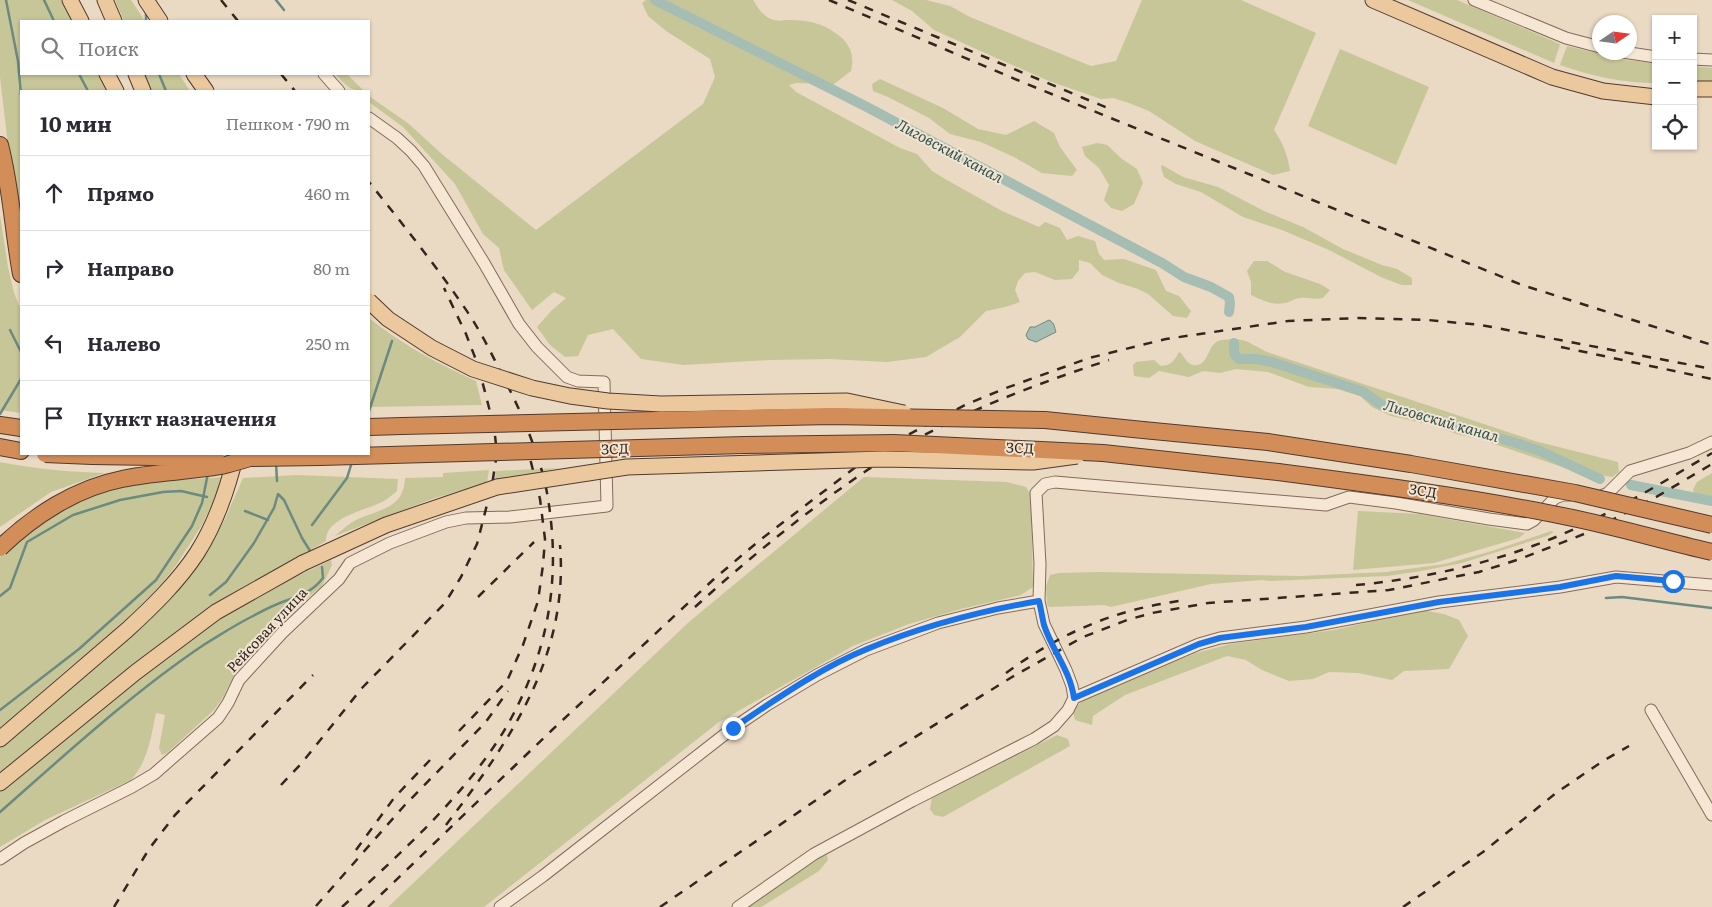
<!DOCTYPE html>
<html lang="ru">
<head>
<meta charset="utf-8">
<style>
  :root { --surface:#fff; --page:#f2f2f3; --text:#2b2b33; --muted:#7c7c81; --line:#e1e1e2 }
  body { margin:0; font-family:Literata,serif; background:var(--page); color:var(--text) }
  .controls { position:absolute; right:15px; top:15px; display:grid; overflow:hidden; border-radius:0px; box-shadow:0 1px 4px #0004 }
  .controls button { width:45px; height:45px; display:grid; place-items:center; padding:0; border:0; border-bottom:1px solid var(--line); background:var(--surface); color:var(--text); font:25px sans-serif }
  .compass { position:absolute; left:1592px; top:15px; width:45px; height:45px; border-radius:50%; background:var(--surface); box-shadow:0 1px 4px #0004; rotate:77deg }
  .stop { position:absolute; width:15px; height:15px; margin:-11px; border:4px solid #1a73e8; border-radius:50%; background:#fff }
  .stop.end { background:#1a73e8; border-color:#fff; box-shadow:0 1px 5px #0008 }
  .list { margin:0; padding:0; list-style:none }
  h2 { display:flex; justify-content:space-between; align-items:center; height:65px; margin:0; padding:0 20px; font-size:21px }
  h2 small { font-size:16px; font-weight:400; color:var(--muted) }
  .list li { display:grid; grid-template-columns:32px 1fr auto; gap:15px; align-items:center; box-sizing:border-box; height:75px; padding:0 20px; border-top:1px solid var(--line) }
  .list b { display:block; font-size:19px; white-space:nowrap }
  .list em { font-size:16px; font-style:normal; color:var(--muted) }
  .icon { flex:none; width:28px; height:28px; fill:none; stroke:currentColor; stroke-width:2; stroke-linecap:round; stroke-linejoin:round }
  .map { position:relative; flex:none; width:1712px; height:907px; overflow:hidden }
  .search { position:absolute; background:var(--surface); box-shadow:0 1px 4px #0004; left:20px; top:20px; width:350px; height:55px; display:flex; align-items:center; gap:12px; box-sizing:border-box; padding:0 18px; border-radius:0px; color:var(--muted); font-size:19px }
  .panel { position:absolute; background:var(--surface); box-shadow:0 1px 4px #0004; left:20px; top:90px; width:350px; height:365px; border-radius:0px }
  .map>svg:first-child { display:block }
  .green { fill:#c7c698 }
  .water { fill:#a5bdb3; stroke:#6c8a7f }
  .lines { fill:none; stroke-linecap:round; stroke-linejoin:round }
  .stream { stroke:#6c8a7f; stroke-width:2.5 }
  .canal { stroke:#a5bdb3; stroke-width:10 }
  .minor-casing { stroke:#836b5b; stroke-width:13 }
  .major-casing { stroke:#513a2f; stroke-width:17 }
  .highway-casing { stroke:#513a2f; stroke-width:18 }
  .minor { stroke:#f6e7d5; stroke-width:11 }
  .major { stroke:#ebc89d; stroke-width:15 }
  .highway { stroke:#d38d59; stroke-width:16 }
  .rail { stroke:#34261e; stroke-width:2.5; stroke-dasharray:9 9; stroke-linecap:butt }
  .major-bridge-casing { stroke:#513a2f; stroke-width:17; stroke-linecap:butt }
  .highway-bridge-casing { stroke:#513a2f; stroke-width:18; stroke-linecap:butt }
  .major-bridge { stroke:#ebc89d; stroke-width:15 }
  .highway-bridge { stroke:#d38d59; stroke-width:16 }
  .route { stroke:#1a73e8; stroke-width:6 }
  .labels { text-anchor:middle; stroke-width:4; stroke-linejoin:round; paint-order:stroke }
  .street-label { font-size:14px; fill:#34261e; stroke:#f2e4d2 }
  .water-label { font-size:15px; font-style:italic; fill:#2e524b; stroke:#f2e4d2 }
</style>
</head>
<body>
<div class="map">
<svg width="1712" height="907" viewBox="0 0 1712 907">
  <rect width="100%" height="100%" fill="#ead9c3"/>
  <path class="green" d="M0,0H61L72,21H21V74H99L108,91H21V238L11,170L0,77Z
    M115,0H131L145,21H124Z
    M646,0H753C758,8 762,15 771,19C777,22 784,20 790,20C811,20 828,25 843,39C852,49 854,58 851,71L834,84L796,83L789,85L796,92L900,148L917,154L932,171L947,180L1002,211L1039,227L1045,222L1060,228L1067,240L1078,236L1095,241L1099,254L1104,260L1124,259L1156,270L1166,291L1179,296L1191,311L1187,318L1173,316L1148,294L1138,289L1119,283L1102,275L1090,263L1079,260V270L1072,279L1055,280L1035,272L1025,273L1018,281L1015,290L1020,302L1005,307L986,311L960,337L926,357L887,362L829,359L769,360L684,365L641,359L613,329L588,335L578,356L565,357L550,345L537,327L551,311L566,298L554,292L532,310L504,270L499,248L483,234L455,184L403,127L369,102V96L409,124L443,155L536,230L703,104L715,77L710,59L666,31L648,16L642,3Z
    M892,0H926L950,6L970,17L1091,66L1116,61L1142,0H1241L1316,33L1274,130C1283,143 1288,156 1290,171L1273,175L1195,141L1149,111L1129,103L1113,98L1101,99L1049,81L985,53L934,30L912,11Z
    M1408,0H1457L1560,44L1554,63Z
    M1567,46L1627,60L1656,63V83C1623,83 1591,76 1560,65Z
    M1340,49L1429,87L1396,165L1308,126Z
    M1693,66L1712,68V82L1693,83Z
    M145,74H179L190,91H152Z
    M335,74H347L364,91C349,91 345,84 335,74Z
    M880,79L943,108L978,129L1006,135L1034,121L1054,133L1060,147L1077,170L1072,176L1042,173L1014,157L981,142L950,134L929,118L888,97L873,91L872,84Z
    M1097,143L1107,145L1122,159L1137,169L1143,183L1134,204L1122,211L1111,208L1104,200L1109,185L1099,168L1085,156L1082,147Z
    M1162,165L1183,177L1218,187L1264,211L1303,227L1343,249L1382,265L1397,269L1412,278V285H1402L1383,278L1329,250L1282,230L1243,217L1201,192L1176,184L1164,177L1161,167Z
    M0,215L8,267L14,293L21,310V413L0,410Z
    M1254,261H1267L1285,272L1320,284L1330,290L1323,298C1315,300 1308,297 1300,298C1293,299 1291,302 1285,303C1273,306 1262,300 1251,295V282L1247,271Z
    M369,318C403,345 436,363 476,381L482,405L369,407Z
    M1236,339L1246,341L1267,352L1535,441L1618,462L1619,472L1612,477L1568,469L1477,438L1460,435L1432,425L1391,416L1372,407L1360,396L1338,389L1309,387L1268,372L1236,369L1220,373L1203,371L1189,377L1159,371L1149,378L1134,376L1133,365L1136,362L1154,360L1161,366C1172,365 1174,361 1179,352C1185,355 1185,363 1193,365C1207,367 1207,351 1214,344C1219,338 1229,340 1236,339Z
    M0,462C35,469 69,472 105,473L51,492L0,527Z
    M559,468L495,481L496,471Z
    M489,470L487,483L435,498L335,536C342,529 350,523 358,519C381,509 404,508 405,478L443,477V473Z
    M1712,473V497L1694,493L1693,490L1697,482Z
    M297,475L398,479L397,491C393,494 389,498 384,501C368,510 325,517 326,541L263,578L0,776V745L203,557L224,521L243,478Z
    M225,477L202,525L177,564L158,589L100,644L70,667L0,729V557L16,541L68,505L96,494L143,482Z
    M864,477L1007,482L1026,487L1031,496L1033,587L1021,595L961,609L909,624L853,646L719,722L484,907H388L689,622Z
    M1358,511L1420,514L1525,533L1519,538L1434,563L1353,570Z
    M1551,531L1554,532L1547,536L1462,563L1421,571L1387,576L1270,581L1262,580L1211,584L1111,607L1104,605L1049,607L1047,604L1046,586L1050,575L1059,573L1100,572L1301,576L1386,572L1445,564L1492,551Z
    M331,560L332,565L322,586L300,604L274,621L247,644L234,675L222,699L213,711L167,753L162,755L159,748L165,715L156,713C151,737 148,761 131,780L45,820L0,847V791L151,666L218,620L291,579Z
    M1422,610L1444,614L1459,620L1468,636L1449,669L1404,671L1392,680L1358,673L1329,672L1313,679L1289,681L1262,670L1246,660L1227,656L1125,695L1093,716L1092,725L1075,720L1073,711L1081,702L1102,691L1196,653L1230,644L1334,630Z
    M1057,735L1068,739L1070,746L943,817L934,815L930,809L932,798Z
    M827,855L828,860L819,871L761,907H748C765,895 809,859 827,855Z"/>
  <path class="water" d="M1049,320C1055,323 1054,327 1056,332L1036,342L1028,339L1026,335L1030,327H1035Z"/>
  <g class="lines">
    <path class="stream" d="M6,0L18,61L21,95
      M44,0L54,21
      M276,0L284,10
      M146,10V21
      M79,74L88,91
      M159,74L166,91
      M10,330L21,352
      M369,411L392,341
      M0,414L21,379
      M276,463L277,481
      M245,511L268,520
      M312,525L347,478L352,462
      M210,595L226,582L254,543L274,508L278,494L284,500L302,538L312,554
      M0,596L10,588L27,542L73,515L120,500L163,492L181,491L207,497
      M1606,598L1622,597L1712,608
      M0,710L79,649L156,580L192,526L202,503L208,473
      M0,812C66,754 132,693 205,644C220,635 235,625 251,617C262,611 274,605 285,601C302,594 311,593 323,578L322,567"/>
    <path class="canal" d="M655,0L865,106L1162,263L1184,277L1211,287L1229,297L1230,303L1229,312
      M1234,343V353L1239,359H1257L1272,362L1364,392L1380,404L1513,442L1540,451L1600,479
      M1631,485L1712,501"/>
    <g class="minor-casing">
      <path id="minor" d="M1474,0L1566,38L1600,47
        M1623,52L1656,57
        M1693,59L1712,60
        M324,74L339,91
        M1597,498L1608,493L1630,471L1689,453L1712,442
        M1074,698L1199,644L1220,638L1306,627L1439,602L1560,587L1616,577L1712,585
        M1651,710L1712,815
        M0,859L24,843L64,821L132,787L154,774L218,718L228,703L239,680L282,633L339,579L350,563L390,543L446,522L466,518L510,517L607,506L604,382L578,381L567,377L537,347L519,324L484,263L424,166L411,151L397,138L369,118
        M500,907L543,876L733,728L767,705L817,675L866,650L938,623L998,608L1039,601
        M738,907L814,854L912,801L1034,739L1054,726L1068,710L1074,698L1072,686L1066,670L1044,624L1039,601L1040,564L1036,493L1045,484L1055,482L1089,485L1326,505L1349,497L1396,503L1489,519L1527,524L1534,520L1555,498L1563,495H1571"/>
    </g>
    <g class="major-casing">
      <path id="major" d="M70,0L81,21
        M105,0L114,21
        M146,0L160,21
        M1373,0L1552,77L1603,91L1656,97
        M107,74L116,91
        M136,74L143,91
        M194,74L206,91
        M1693,89H1712
        M0,739L127,630C152,607 178,582 197,553C216,523 228,488 236,454
        M0,783L136,672L216,612L303,563"/>
    </g>
    <g class="highway-casing">
      <path id="highway" d="M0,145C11,187 13,231 21,274
        M1045,420L1143,430
        M0,425L21,428
        M369,427L402,426
        M0,447L21,451
        M1103,453L1278,472
        M250,458L320,457"/>
    </g>
    <use href="#minor" class="minor"/>
    <use href="#major" class="major"/>
    <use href="#highway" class="highway"/>
    <path class="rail" d="M221,0L238,21
      M829,0L1022,82L1522,285L1712,345
      M848,0L1110,109
      M281,74L295,91
      M1561,347L1712,379
      M1356,585C1422,579 1489,564 1551,539C1608,516 1660,484 1712,453
      M478,597L534,542
      M695,607C739,567 785,529 833,494C857,477 881,460 906,445C970,409 1039,383 1109,360
      M1006,673C1059,634 1113,610 1179,601
      M459,731L507,681L523,645L538,601L543,565L545,539L540,499L528,450
      M281,785L301,764L362,688L445,603L461,577L477,544L492,485L497,453L494,427L478,365L466,334L444,288
      M446,825C510,741 569,656 560,545
      M356,850L394,798L430,760
      M316,906L404,806L485,723L508,691
      M114,907L149,849L175,815L313,675
      M342,907C400,854 469,792 508,724C542,663 557,602 552,532C550,509 547,486 540,465C530,432 516,401 500,371C489,348 477,325 462,304C433,262 401,222 369,182
      M368,907L552,730L714,579L760,540L865,460L902,438L965,405L1006,388L1089,358L1166,339L1288,321L1358,318L1428,320L1481,325L1712,369
      M660,907L844,781L1012,677L1083,637L1127,620L1152,613L1208,603L1389,590L1479,572L1520,559L1584,534L1651,500L1712,464
      M1403,907L1483,852L1556,793L1603,761L1629,746"/>
    <g class="major-bridge-casing">
      <path id="major-bridge" d="M369,301L388,319L432,348L473,369L532,388L570,396L608,401L661,404L847,401L904,413
        M303,563L386,525L497,487L627,467L883,459L1033,462L1077,456"/>
    </g>
    <g class="highway-bridge-casing">
      <path id="highway-bridge" d="M402,426L831,416L1045,420
        M1143,430L1268,442L1411,464L1575,493L1712,525
        M45,454L92,456L216,458
        M320,457L744,445L894,443L1103,453
        M1278,472C1370,484 1462,496 1553,514C1607,524 1659,540 1712,552
        M0,548C33,516 76,488 122,479C154,472 188,472 221,466C230,464 240,461 250,458"/>
    </g>
    <use href="#major-bridge" class="major-bridge"/>
    <use href="#highway-bridge" class="highway-bridge"/>
  </g>
  <g class="lines">
    <path class="route" d="M733,728C775,700 820,668 867,649C923,626 980,611 1039,601C1041,609 1042,617 1044,625C1052,650 1070,670 1074,698L1199,644L1220,638L1306,627L1439,602L1560,587L1616,576L1673,581"/>
  </g>
  <g class="labels">
    <g class="street-label">
      <text transform="translate(1020 448) rotate(2)" y="5">ЗСД</text>
      <text transform="translate(615 449) rotate(-2)" y="5">ЗСД</text>
      <text transform="translate(1423 491) rotate(9)" y="5">ЗСД</text>
      <text transform="translate(267 630) rotate(-47)" y="5">Рейсовая улица</text>
    </g>
    <g class="water-label">
      <text transform="translate(949 151) rotate(28)" y="5">Лиговский канал</text>
      <text transform="translate(1441 421) rotate(16)" y="5">Лиговский канал</text>
    </g>
  </g>
</svg>
<div class="controls">
<button>+</button>
<button>−</button>
<button><svg class="icon" aria-label="locate" viewBox="0 0 24 24"><circle cx="12" cy="12" r="6"/><path d="M12 2v4M12 18v4M2 12h4M18 12h4"/></svg></button>
</div>
<svg class="compass" viewBox="-18 -18 36 36"><path d="M0-13l5 13h-10z" fill="#e53935"/><path d="M0 13l5-13h-10z" fill="#7c7c81"/></svg>
<div class="stop" style="left:1673px;top:581px"></div>
<div class="stop end" style="left:733px;top:728px"></div>
<div class="search"><svg class="icon" aria-label="search" viewBox="0 0 24 24"><circle cx="10" cy="10" r="6"/><path d="M15 15l6 6"/></svg>Поиск</div>
<section class="panel">
<h2>10 мин<small>Пешком · 790 m</small></h2>
<ul class="list">
<li><svg class="icon" aria-label="ahead" viewBox="0 0 24 24"><path d="M12 20V5M6 11l6-6 6 6"/></svg><div><b>Прямо</b></div><em>460 m</em></li>
<li><svg class="icon" aria-label="right" viewBox="0 0 24 24"><path d="M7 20v-9h11M14 6l5 5-5 5"/></svg><div><b>Направо</b></div><em>80 m</em></li>
<li><svg class="icon" aria-label="left" viewBox="0 0 24 24"><path d="M17 20v-9H6M10 6l-5 5 5 5"/></svg><div><b>Налево</b></div><em>250 m</em></li>
<li><svg class="icon" aria-label="arrive" viewBox="0 0 24 24"><path d="M6 21V4h12l-3 4 3 4H6"/></svg><div><b>Пункт назначения</b></div></li>
</ul>
</section>
</div>
</body>
</html>
